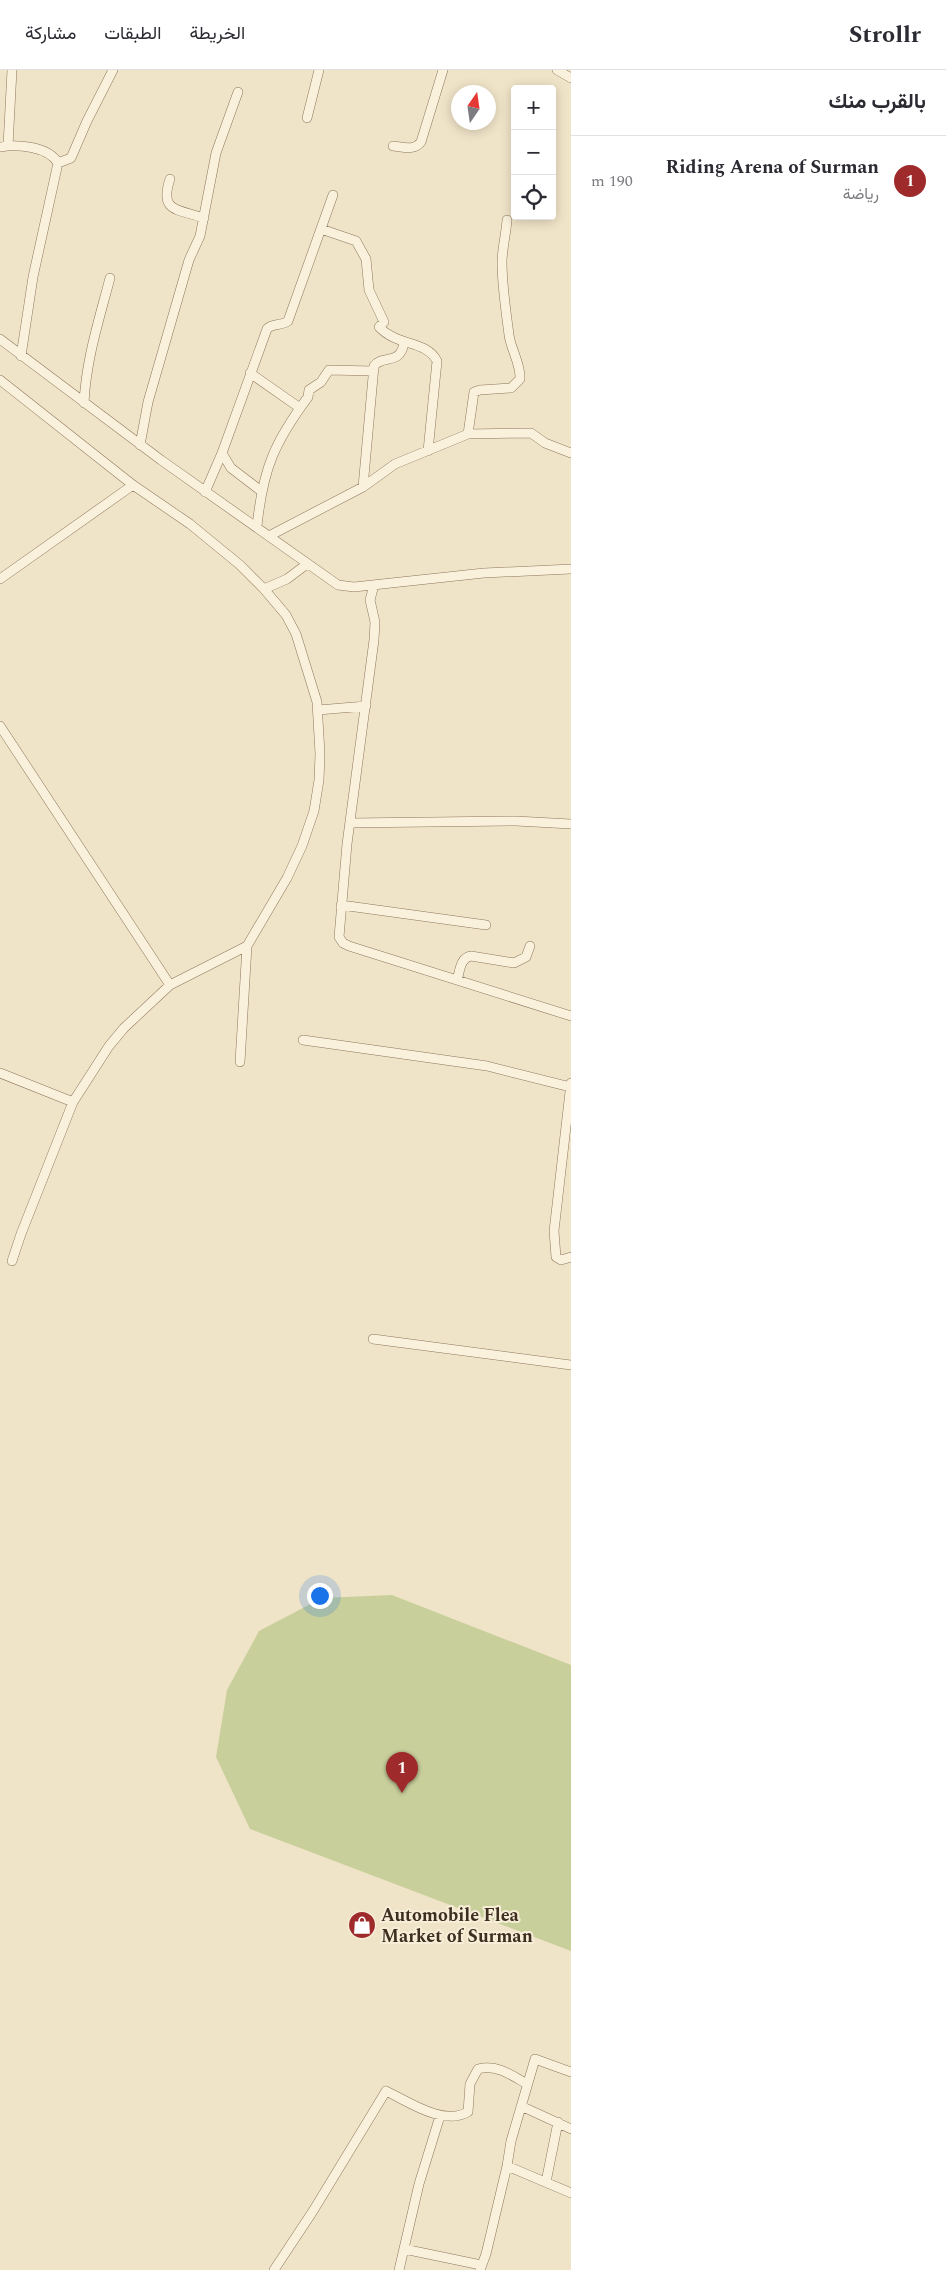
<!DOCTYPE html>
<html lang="ar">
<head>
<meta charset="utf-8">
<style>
  :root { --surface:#fff; --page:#f2f2f3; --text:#2b2b33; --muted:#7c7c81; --line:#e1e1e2; --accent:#9e2a2b }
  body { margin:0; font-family:Spectral,Vazirmatn,serif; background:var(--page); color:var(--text); direction:rtl }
  .controls { position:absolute; right:15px; top:15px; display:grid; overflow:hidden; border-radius:5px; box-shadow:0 2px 12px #0003 }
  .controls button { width:45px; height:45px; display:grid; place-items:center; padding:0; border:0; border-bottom:1px solid var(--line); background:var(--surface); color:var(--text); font:25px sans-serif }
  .compass { position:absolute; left:451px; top:15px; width:45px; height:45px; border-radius:50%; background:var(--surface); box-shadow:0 2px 12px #0003; rotate:13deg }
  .you { position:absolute; left:319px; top:1525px; width:18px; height:18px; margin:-12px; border:4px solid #fff; border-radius:50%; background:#1a73e8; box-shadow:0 0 0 8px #1a73e833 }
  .badge { display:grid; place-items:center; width:32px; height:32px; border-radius:50%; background:var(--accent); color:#fff; font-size:16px; font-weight:700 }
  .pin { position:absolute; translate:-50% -41px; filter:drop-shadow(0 1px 2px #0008) }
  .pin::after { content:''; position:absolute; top:26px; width:18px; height:15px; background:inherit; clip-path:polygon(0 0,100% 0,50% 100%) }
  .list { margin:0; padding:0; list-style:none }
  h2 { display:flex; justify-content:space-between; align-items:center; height:65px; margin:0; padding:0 20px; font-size:21px }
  h2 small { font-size:16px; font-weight:400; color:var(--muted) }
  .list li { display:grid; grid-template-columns:32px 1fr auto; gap:15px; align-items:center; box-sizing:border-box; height:90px; padding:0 20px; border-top:1px solid var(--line) }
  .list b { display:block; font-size:19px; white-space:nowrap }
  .list p { margin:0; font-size:16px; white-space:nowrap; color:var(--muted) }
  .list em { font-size:16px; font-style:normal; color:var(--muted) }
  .icon { flex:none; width:28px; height:28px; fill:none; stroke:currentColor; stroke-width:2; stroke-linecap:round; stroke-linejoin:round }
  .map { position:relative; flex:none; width:571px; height:2200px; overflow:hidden; direction:ltr }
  header { display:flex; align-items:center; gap:30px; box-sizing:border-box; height:70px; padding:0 25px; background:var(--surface); border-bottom:1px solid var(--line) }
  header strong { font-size:24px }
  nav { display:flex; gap:28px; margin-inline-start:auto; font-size:18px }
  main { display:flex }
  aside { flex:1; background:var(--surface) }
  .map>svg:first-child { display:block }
  .garden { fill:#c9cf9b }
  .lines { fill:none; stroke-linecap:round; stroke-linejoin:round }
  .minor-casing { stroke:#8d765c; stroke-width:10 }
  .minor { stroke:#faf1dc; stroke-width:9 }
  .labels { text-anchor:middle; stroke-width:4; stroke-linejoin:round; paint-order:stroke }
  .poi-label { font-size:18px; font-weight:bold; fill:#3d2e20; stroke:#f7eed8; text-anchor:start }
</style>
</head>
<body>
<header>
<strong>Strollr</strong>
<nav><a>الخريطة</a><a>الطبقات</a><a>مشاركة</a></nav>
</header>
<main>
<aside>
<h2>بالقرب منك<small></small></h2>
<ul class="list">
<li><span class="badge">1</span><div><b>Riding Arena of Surman</b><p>رياضة</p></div><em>190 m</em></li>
</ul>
</aside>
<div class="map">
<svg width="571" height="2200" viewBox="0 0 571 2200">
  <rect width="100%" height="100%" fill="#f0e4c8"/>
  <path class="garden" d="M392,1525L571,1595V1881L250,1759L216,1687L227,1620L259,1561L322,1528Z"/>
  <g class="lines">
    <g class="minor-casing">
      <path id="minor" d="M557,0L571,8
        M307,48L319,0
        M8,76L12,0
        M393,76C403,77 414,81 421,72L443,0
        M0,77C17,74 48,76 58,93L33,207L21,286
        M58,93L71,88L87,51L113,0
        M170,109C159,142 177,139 204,148
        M321,159L356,171L366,189L369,220L384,252L379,257C398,277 426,270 437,291L428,381
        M0,269L161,390L338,515L354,517L484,503L571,499
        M250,303L300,338
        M0,310L133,415L190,454L240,495L264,519L286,545L296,564L317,632L320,684L319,710L314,741L302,776L287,808L247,876L240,992
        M84,333C86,290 99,250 110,208
        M468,364L474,322L480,320L511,318L520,309C521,294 511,280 509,265C506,241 502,216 502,192C502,180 506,164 507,150
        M140,375L148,332L189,190L200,166L216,83L238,22
        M222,383L231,398L261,421
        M363,417L374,296C383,284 400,296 404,273
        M205,422L222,383L267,259C272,253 282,256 288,251L333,125
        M257,456C263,399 274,373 308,327L309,320L321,312L329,300L373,301
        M269,466L363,417L395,394L468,364L531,363L545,373L571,383
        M0,509L133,415
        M374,515L370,530L375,552L374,570L347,774L339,867L343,873L349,876L571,946
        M264,519L287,509L307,494
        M318,640L366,636
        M0,656L170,915
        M350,753L516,751L571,754
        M341,835L486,855
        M457,910C460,901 460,888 471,886L514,893L526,887L530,876
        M303,970L487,996L570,1017
        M0,1003L73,1032
        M571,1013L554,1161L556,1187L561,1190L571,1187
        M12,1191L21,1164L73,1032L109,976L124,958L170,915L247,876
        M373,1269L571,1295
        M521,2036L571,2059
        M507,2096L571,2123
        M546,2112L558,2052
        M404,2179L481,2195
        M274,2200L313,2141L386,2021C409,2032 443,2056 468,2042L470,2014L478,1999C497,1994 511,2005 527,2014
        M399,2200L419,2114L440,2046
        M480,2200L486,2184L507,2096L511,2071L535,1989L571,2002"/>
    </g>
    <use href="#minor" class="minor"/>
  </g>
  <defs>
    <g id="shop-disc" transform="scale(1.4375)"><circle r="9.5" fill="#9e2a2b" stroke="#f7eed8"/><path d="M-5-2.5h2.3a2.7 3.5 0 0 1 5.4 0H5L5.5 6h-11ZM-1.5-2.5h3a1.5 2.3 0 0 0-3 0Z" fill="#fff"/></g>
  </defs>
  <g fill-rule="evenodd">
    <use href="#shop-disc" x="362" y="1855"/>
  </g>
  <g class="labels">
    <g class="poi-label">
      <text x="381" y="1851">Automobile Flea<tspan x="381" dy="21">Market of Surman</tspan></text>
    </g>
  </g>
</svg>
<div class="controls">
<button>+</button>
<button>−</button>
<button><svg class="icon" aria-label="locate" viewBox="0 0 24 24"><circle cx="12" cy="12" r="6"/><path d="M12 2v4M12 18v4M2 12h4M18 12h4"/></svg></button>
</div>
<svg class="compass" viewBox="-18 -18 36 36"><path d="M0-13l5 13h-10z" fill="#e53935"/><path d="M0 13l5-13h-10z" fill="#7c7c81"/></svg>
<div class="you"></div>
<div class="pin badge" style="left:402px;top:1723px">1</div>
</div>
</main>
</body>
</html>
